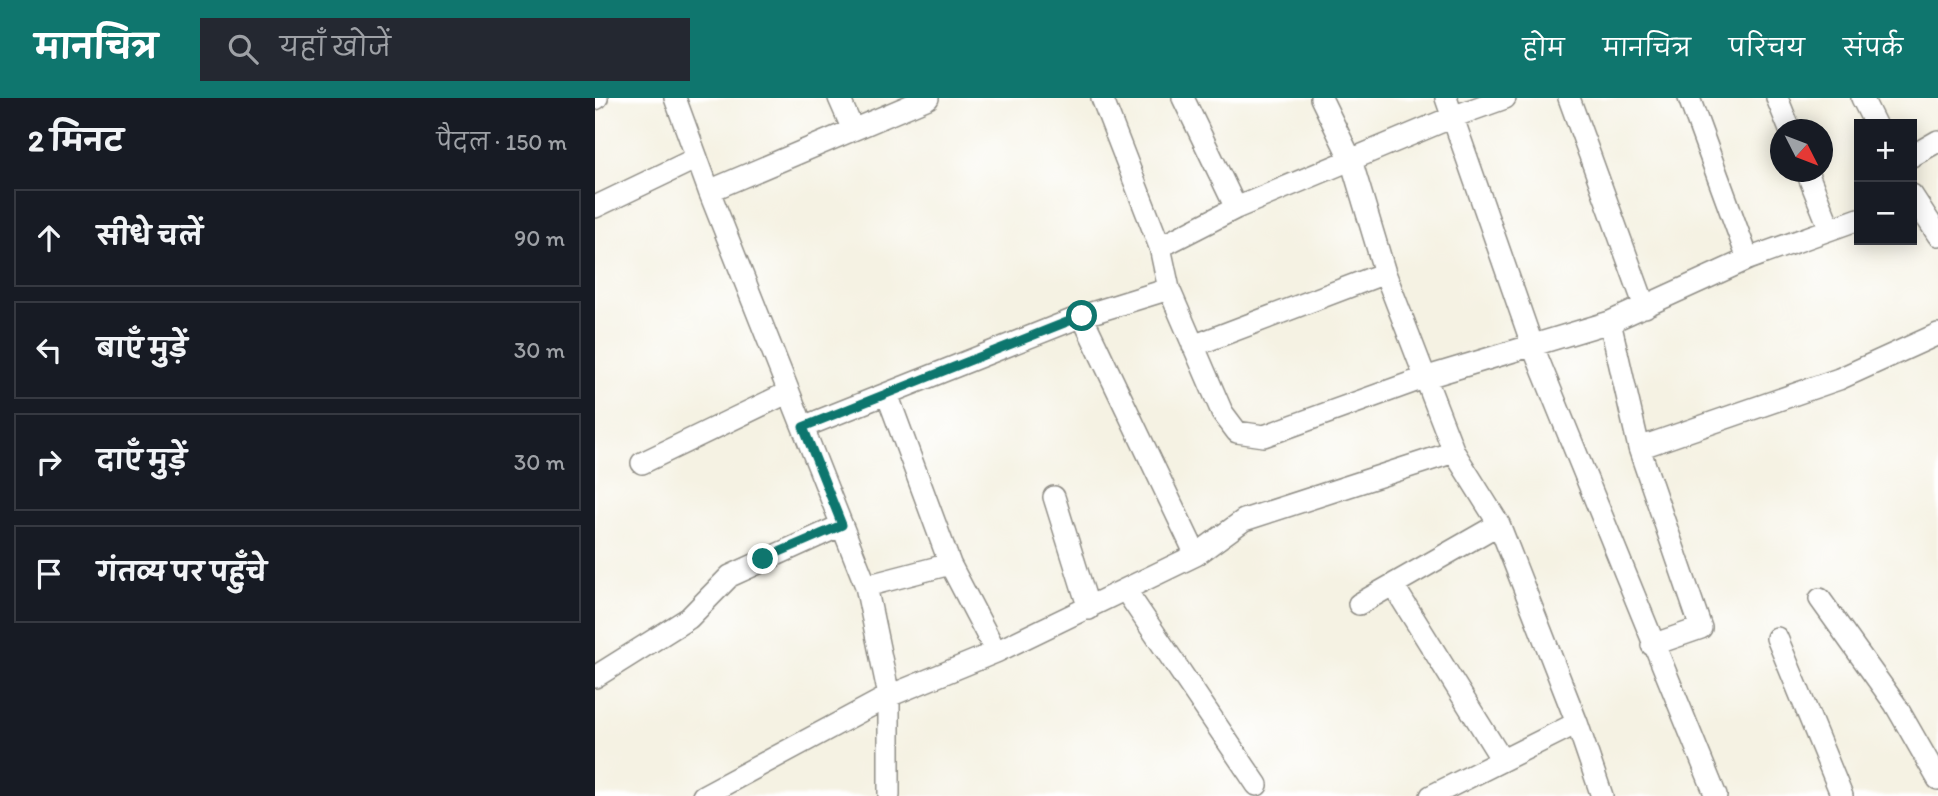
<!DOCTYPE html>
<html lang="hi">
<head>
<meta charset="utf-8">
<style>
  :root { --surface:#171b24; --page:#242831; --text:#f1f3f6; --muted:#9ea1a6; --line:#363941; --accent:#0f766e }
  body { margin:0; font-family:Itim,"Playpen Sans Deva",sans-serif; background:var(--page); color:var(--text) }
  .controls { position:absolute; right:21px; top:21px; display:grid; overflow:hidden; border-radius:0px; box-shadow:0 4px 18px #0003 }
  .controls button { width:63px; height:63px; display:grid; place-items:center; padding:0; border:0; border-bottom:2px solid var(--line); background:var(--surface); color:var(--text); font:35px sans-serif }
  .compass { position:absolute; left:1175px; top:21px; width:63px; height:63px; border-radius:50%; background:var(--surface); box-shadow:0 4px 18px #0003; rotate:132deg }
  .stop { position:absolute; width:21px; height:21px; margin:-16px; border:5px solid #0f766e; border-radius:50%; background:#fff }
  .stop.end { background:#0f766e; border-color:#fff; box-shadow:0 2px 7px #0008 }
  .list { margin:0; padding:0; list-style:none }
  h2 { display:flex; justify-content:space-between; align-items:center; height:91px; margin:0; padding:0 28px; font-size:30px }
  h2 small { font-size:23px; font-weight:400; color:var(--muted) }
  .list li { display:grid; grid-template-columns:46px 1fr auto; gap:21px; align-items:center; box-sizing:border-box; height:98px; margin:0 14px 14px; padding:0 14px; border:2px solid var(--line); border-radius:0px }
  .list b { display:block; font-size:26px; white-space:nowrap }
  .list em { font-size:23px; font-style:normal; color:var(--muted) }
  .icon { flex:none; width:38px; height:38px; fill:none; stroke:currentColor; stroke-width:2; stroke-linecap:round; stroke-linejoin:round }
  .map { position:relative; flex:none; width:1343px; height:698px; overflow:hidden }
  header { display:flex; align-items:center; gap:42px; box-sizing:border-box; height:98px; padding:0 35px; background:var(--accent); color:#fff }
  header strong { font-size:33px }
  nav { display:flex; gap:38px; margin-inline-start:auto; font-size:24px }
  .search { width:490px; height:63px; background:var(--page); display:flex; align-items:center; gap:18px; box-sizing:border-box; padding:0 24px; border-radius:0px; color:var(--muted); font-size:26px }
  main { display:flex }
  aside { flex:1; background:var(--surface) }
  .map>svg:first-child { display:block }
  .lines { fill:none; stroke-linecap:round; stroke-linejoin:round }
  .street-casing { stroke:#908e87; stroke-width:24 }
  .street { stroke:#fff; stroke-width:21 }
  .route { stroke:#0f766e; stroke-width:9 }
</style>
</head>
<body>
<header>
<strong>मानचित्र</strong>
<div class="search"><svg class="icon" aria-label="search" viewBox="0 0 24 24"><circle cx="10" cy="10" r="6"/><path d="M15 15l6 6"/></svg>यहाँ खोजें</div>
<nav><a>होम</a><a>मानचित्र</a><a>परिचय</a><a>संपर्क</a></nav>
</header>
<main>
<aside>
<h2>2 मिनट<small>पैदल · 150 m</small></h2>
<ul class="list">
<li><svg class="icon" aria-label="ahead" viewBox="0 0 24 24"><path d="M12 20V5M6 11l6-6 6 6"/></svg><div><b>सीधे चलें</b></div><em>90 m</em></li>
<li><svg class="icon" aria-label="left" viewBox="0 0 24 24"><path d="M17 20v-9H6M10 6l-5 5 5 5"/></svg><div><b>बाएँ मुड़ें</b></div><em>30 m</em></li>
<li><svg class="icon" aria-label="right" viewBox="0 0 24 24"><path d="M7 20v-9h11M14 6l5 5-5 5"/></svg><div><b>दाएँ मुड़ें</b></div><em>30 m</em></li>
<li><svg class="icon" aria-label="arrive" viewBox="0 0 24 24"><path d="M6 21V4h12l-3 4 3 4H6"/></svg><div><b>गंतव्य पर पहुँचे</b></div></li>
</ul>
</aside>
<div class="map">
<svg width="1343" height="698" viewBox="0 0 1343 698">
  <rect width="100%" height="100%" fill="#fff"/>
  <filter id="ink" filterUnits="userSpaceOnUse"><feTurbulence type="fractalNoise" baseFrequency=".0143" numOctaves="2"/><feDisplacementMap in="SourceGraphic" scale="14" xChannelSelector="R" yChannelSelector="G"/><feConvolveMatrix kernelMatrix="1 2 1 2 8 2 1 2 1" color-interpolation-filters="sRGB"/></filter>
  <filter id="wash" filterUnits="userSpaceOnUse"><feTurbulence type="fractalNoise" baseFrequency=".00686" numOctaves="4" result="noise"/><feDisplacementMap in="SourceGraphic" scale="28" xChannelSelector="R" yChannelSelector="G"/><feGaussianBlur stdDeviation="1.57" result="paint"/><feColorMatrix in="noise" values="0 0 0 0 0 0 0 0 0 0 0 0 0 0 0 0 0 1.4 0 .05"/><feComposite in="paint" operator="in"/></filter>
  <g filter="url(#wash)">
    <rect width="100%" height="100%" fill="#f5f2e3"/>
  </g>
  <g filter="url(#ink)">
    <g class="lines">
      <g class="street-casing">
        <path id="street" d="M80,0L114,93L333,0
          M244,0L258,32
          M507,0L565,149L574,191L627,314L642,334L669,338L829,280L1015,224L1153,161L1264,121
          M588,0L641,110
          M851,0L938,249L1121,698
          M974,0L1050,209
          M1094,0L1153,161
          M1182,0L1195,32
          M1267,0L1280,26
          M0,1L2,0
          M1317,58L1343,43
          M1212,74L1235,131
          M114,93L271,488L355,466L401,554L601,457L649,422L859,354
          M1317,97L1343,137
          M0,109L102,60
          M565,149L641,110L860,18L910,0
          M790,175L859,354L904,426L982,625L836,698
          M487,218L601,457
          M1015,224L1044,350L1106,530L1057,547
          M598,248L790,175L756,62L726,0
          M292,296L355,466
          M208,329L487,218L574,191
          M1044,350L1244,281L1343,236
          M47,365L194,294
          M459,399L494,511
          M798,487L907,662
          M271,488L294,598V698
          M531,493L662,687
          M1225,501L1300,606L1343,681
          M764,506L904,426
          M1182,540L1247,698
          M0,579L94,520L135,478L247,427
          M982,625L1007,698
          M108,698L294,598L401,554"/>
      </g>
      <use href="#street" class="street"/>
    </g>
  </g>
  <g class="lines" filter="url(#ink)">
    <path class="route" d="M168,461L247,427L208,329L487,218"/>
  </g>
</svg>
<div class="controls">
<button>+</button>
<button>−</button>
</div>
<svg class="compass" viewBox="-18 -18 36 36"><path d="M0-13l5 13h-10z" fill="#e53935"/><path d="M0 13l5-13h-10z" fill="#9ea1a6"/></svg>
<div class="stop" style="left:487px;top:218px"></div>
<div class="stop end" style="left:168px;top:461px"></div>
</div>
</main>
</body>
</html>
